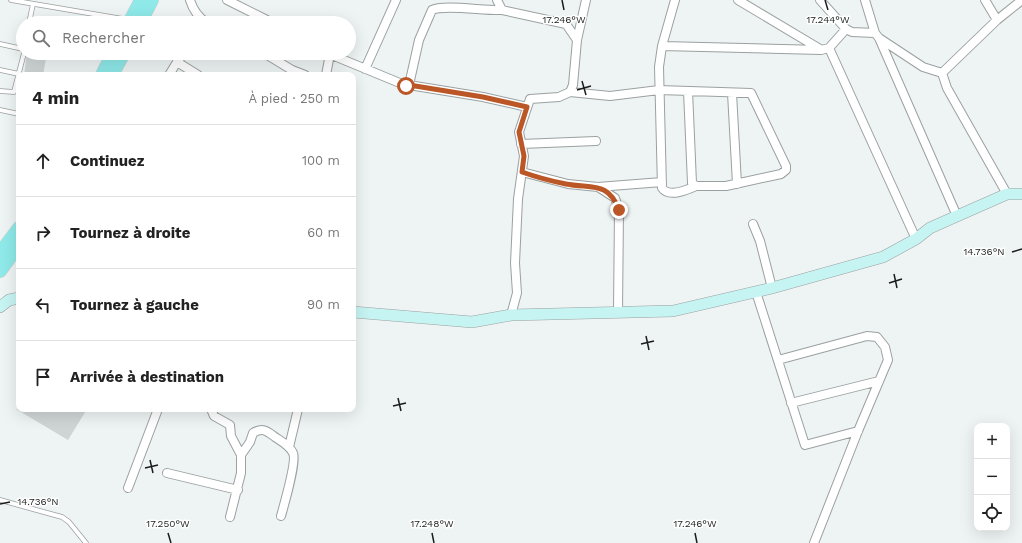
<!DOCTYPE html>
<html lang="fr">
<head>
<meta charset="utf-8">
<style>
  :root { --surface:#fff; --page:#f6f6f6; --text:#222; --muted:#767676; --line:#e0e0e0 }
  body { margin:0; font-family:"Work Sans",sans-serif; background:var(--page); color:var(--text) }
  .controls { position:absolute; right:12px; bottom:12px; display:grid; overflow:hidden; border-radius:8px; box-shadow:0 4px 16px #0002 }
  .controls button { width:36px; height:36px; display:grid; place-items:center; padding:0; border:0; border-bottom:1px solid var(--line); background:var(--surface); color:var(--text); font:20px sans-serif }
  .stop { position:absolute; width:12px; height:12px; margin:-9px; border:3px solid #bb5626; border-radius:50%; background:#fff }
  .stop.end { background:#bb5626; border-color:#fff; box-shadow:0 1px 4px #0008 }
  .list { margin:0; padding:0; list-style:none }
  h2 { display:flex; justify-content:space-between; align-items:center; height:52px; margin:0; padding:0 16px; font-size:17px }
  h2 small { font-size:13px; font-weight:400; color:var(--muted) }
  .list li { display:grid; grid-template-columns:26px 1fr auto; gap:12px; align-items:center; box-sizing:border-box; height:72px; padding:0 16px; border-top:1px solid var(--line) }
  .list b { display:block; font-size:15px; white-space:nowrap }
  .list em { font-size:13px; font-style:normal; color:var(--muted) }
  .icon { flex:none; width:22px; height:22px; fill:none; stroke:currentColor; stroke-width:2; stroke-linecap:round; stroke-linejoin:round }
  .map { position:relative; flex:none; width:1022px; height:543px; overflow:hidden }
  .search { position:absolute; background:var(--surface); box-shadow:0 4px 16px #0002; left:16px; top:16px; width:340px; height:44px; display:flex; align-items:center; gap:10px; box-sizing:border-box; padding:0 14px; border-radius:22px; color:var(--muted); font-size:15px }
  .panel { position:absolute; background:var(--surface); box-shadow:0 4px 16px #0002; left:16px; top:72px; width:340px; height:340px; border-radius:8px }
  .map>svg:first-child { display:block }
  .building { fill:#cfd5d5 }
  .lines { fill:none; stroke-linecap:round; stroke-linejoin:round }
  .lane-casing { stroke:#9ba0a0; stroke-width:5.5 }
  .street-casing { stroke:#9ba0a0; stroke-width:10 }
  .secondary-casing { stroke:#9ba0a0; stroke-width:12 }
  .primary-casing { stroke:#cdcdcd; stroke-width:14 }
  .lane { stroke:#fff; stroke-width:4 }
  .street { stroke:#fff; stroke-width:8 }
  .secondary { stroke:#c6f4f3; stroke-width:11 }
  .primary { stroke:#8ee9e8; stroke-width:13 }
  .route { stroke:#bb5626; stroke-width:5 }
  .ticks { fill:none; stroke:#1b1d1d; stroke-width:1.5 }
  .ticks-label { font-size:10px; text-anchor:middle; fill:#1b1d1d; stroke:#fff; stroke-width:3; stroke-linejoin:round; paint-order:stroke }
</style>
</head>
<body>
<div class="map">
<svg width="1022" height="543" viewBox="0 0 1022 543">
  <rect width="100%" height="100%" fill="#edf4f3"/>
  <path class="building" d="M27,53H47L43,75H24Z
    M16,409H87L68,440Z"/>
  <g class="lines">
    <g class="lane-casing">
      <path id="lane" d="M11,0L129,20
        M29,23L33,4
        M0,44L23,49
        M0,70L19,74
        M0,91L14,92L24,53
        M0,110L19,114
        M0,500L62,517L69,522L86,543"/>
    </g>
    <g class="street-casing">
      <path id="street" d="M190,0C193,10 198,17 207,23
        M227,0L273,23
        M497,0L502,10L566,24L577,40
        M675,0L662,46L659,67L662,188C669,198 687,190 696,186
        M738,0L820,49
        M820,0L846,29L852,32L875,33L879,38L957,216
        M865,0L875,33
        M985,0L997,20
        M879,38L923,67L942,73L947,88L1007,194
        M662,46L821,50L829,48L846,29
        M829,48L916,239
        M184,53L177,62L198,75
        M264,53L292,70L305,75
        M327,53L407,86L409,85L419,40L432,10C443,4 485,11 502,10
        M365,69L396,0
        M942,73L997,20L1022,0
        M169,75L177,62
        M326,75L330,54
        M409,85L483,97L527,107
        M570,92L610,96L659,90L751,93L786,166V170L781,174L726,186H696L692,183L688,91
        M732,93L737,184
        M521,144L596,141
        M522,172L568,184L598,187L662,182
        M598,187L615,198L619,210L618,312
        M753,224L760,241L772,288
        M756,292L805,445L858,431
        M511,315L517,293L515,263L518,199L524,156L519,132L530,99L559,97L570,92L573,85L577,40L586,0
        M778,360L867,336L877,337L885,347L888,360L858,431L814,543
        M791,403L879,381
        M211,409L214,416L230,425L231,436L241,455V473L230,517
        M289,447L298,409
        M241,455L250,442L253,433C263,427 267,431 275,437C281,441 290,446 293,453C297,461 284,505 281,516
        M167,473L238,490
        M128,488L158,409"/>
    </g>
    <g class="secondary-casing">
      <path id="secondary" d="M0,307L9,300L19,298
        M353,312L472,322L511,315L673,311L772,288L883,257L916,239L930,228L957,216L1007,194H1022"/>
    </g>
    <g class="primary-casing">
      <path id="primary" d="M129,23L141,0
        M140,23L152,0
        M102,75L113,53
        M112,75L124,53
        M0,253L19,228
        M0,271L19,245"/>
    </g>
    <use href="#lane" class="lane"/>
    <use href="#street" class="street"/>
    <use href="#secondary" class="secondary"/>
    <use href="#primary" class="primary"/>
  </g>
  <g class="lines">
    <path class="route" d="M406,86L409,85L483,97L527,107L519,132L524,156L522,172C536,177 551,181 566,184C592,189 608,181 619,210"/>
  </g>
  <path class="ticks" d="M562,0L564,10M825,0L828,10M582,81L586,95M577,90L591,86M1012,252L1022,249M894,274L897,288M889,283L902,279M646,336L649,350M641,344L654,341M398,398L401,411M393,406L406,403M150,460L153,473M145,468L158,465M0,504L10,502M168,533L171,543M432,533L434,543M695,533L697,543"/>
  <g class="ticks-label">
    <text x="564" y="23">17.246°W</text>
    <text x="828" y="23">17.244°W</text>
    <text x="984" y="255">14.736°N</text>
    <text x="38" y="505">14.736°N</text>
    <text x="168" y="527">17.250°W</text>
    <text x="432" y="527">17.248°W</text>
    <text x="695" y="527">17.246°W</text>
  </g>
</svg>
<div class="controls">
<button>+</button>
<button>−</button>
<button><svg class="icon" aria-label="locate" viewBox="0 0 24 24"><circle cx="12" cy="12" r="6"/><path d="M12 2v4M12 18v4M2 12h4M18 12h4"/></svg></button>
</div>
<div class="stop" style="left:406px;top:86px"></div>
<div class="stop end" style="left:619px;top:210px"></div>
<div class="search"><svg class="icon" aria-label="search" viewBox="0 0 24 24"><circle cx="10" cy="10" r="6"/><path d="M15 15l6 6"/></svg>Rechercher</div>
<section class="panel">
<h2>4 min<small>À pied · 250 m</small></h2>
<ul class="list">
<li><svg class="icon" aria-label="ahead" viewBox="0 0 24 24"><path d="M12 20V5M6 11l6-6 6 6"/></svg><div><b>Continuez</b></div><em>100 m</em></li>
<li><svg class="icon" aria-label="right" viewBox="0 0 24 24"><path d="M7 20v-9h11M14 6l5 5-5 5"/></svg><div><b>Tournez à droite</b></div><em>60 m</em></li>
<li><svg class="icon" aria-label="left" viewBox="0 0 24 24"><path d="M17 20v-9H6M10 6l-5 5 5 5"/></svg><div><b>Tournez à gauche</b></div><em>90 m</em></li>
<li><svg class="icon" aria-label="arrive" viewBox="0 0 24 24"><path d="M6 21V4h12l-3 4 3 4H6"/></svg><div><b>Arrivée à destination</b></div></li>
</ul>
</section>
</div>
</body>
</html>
